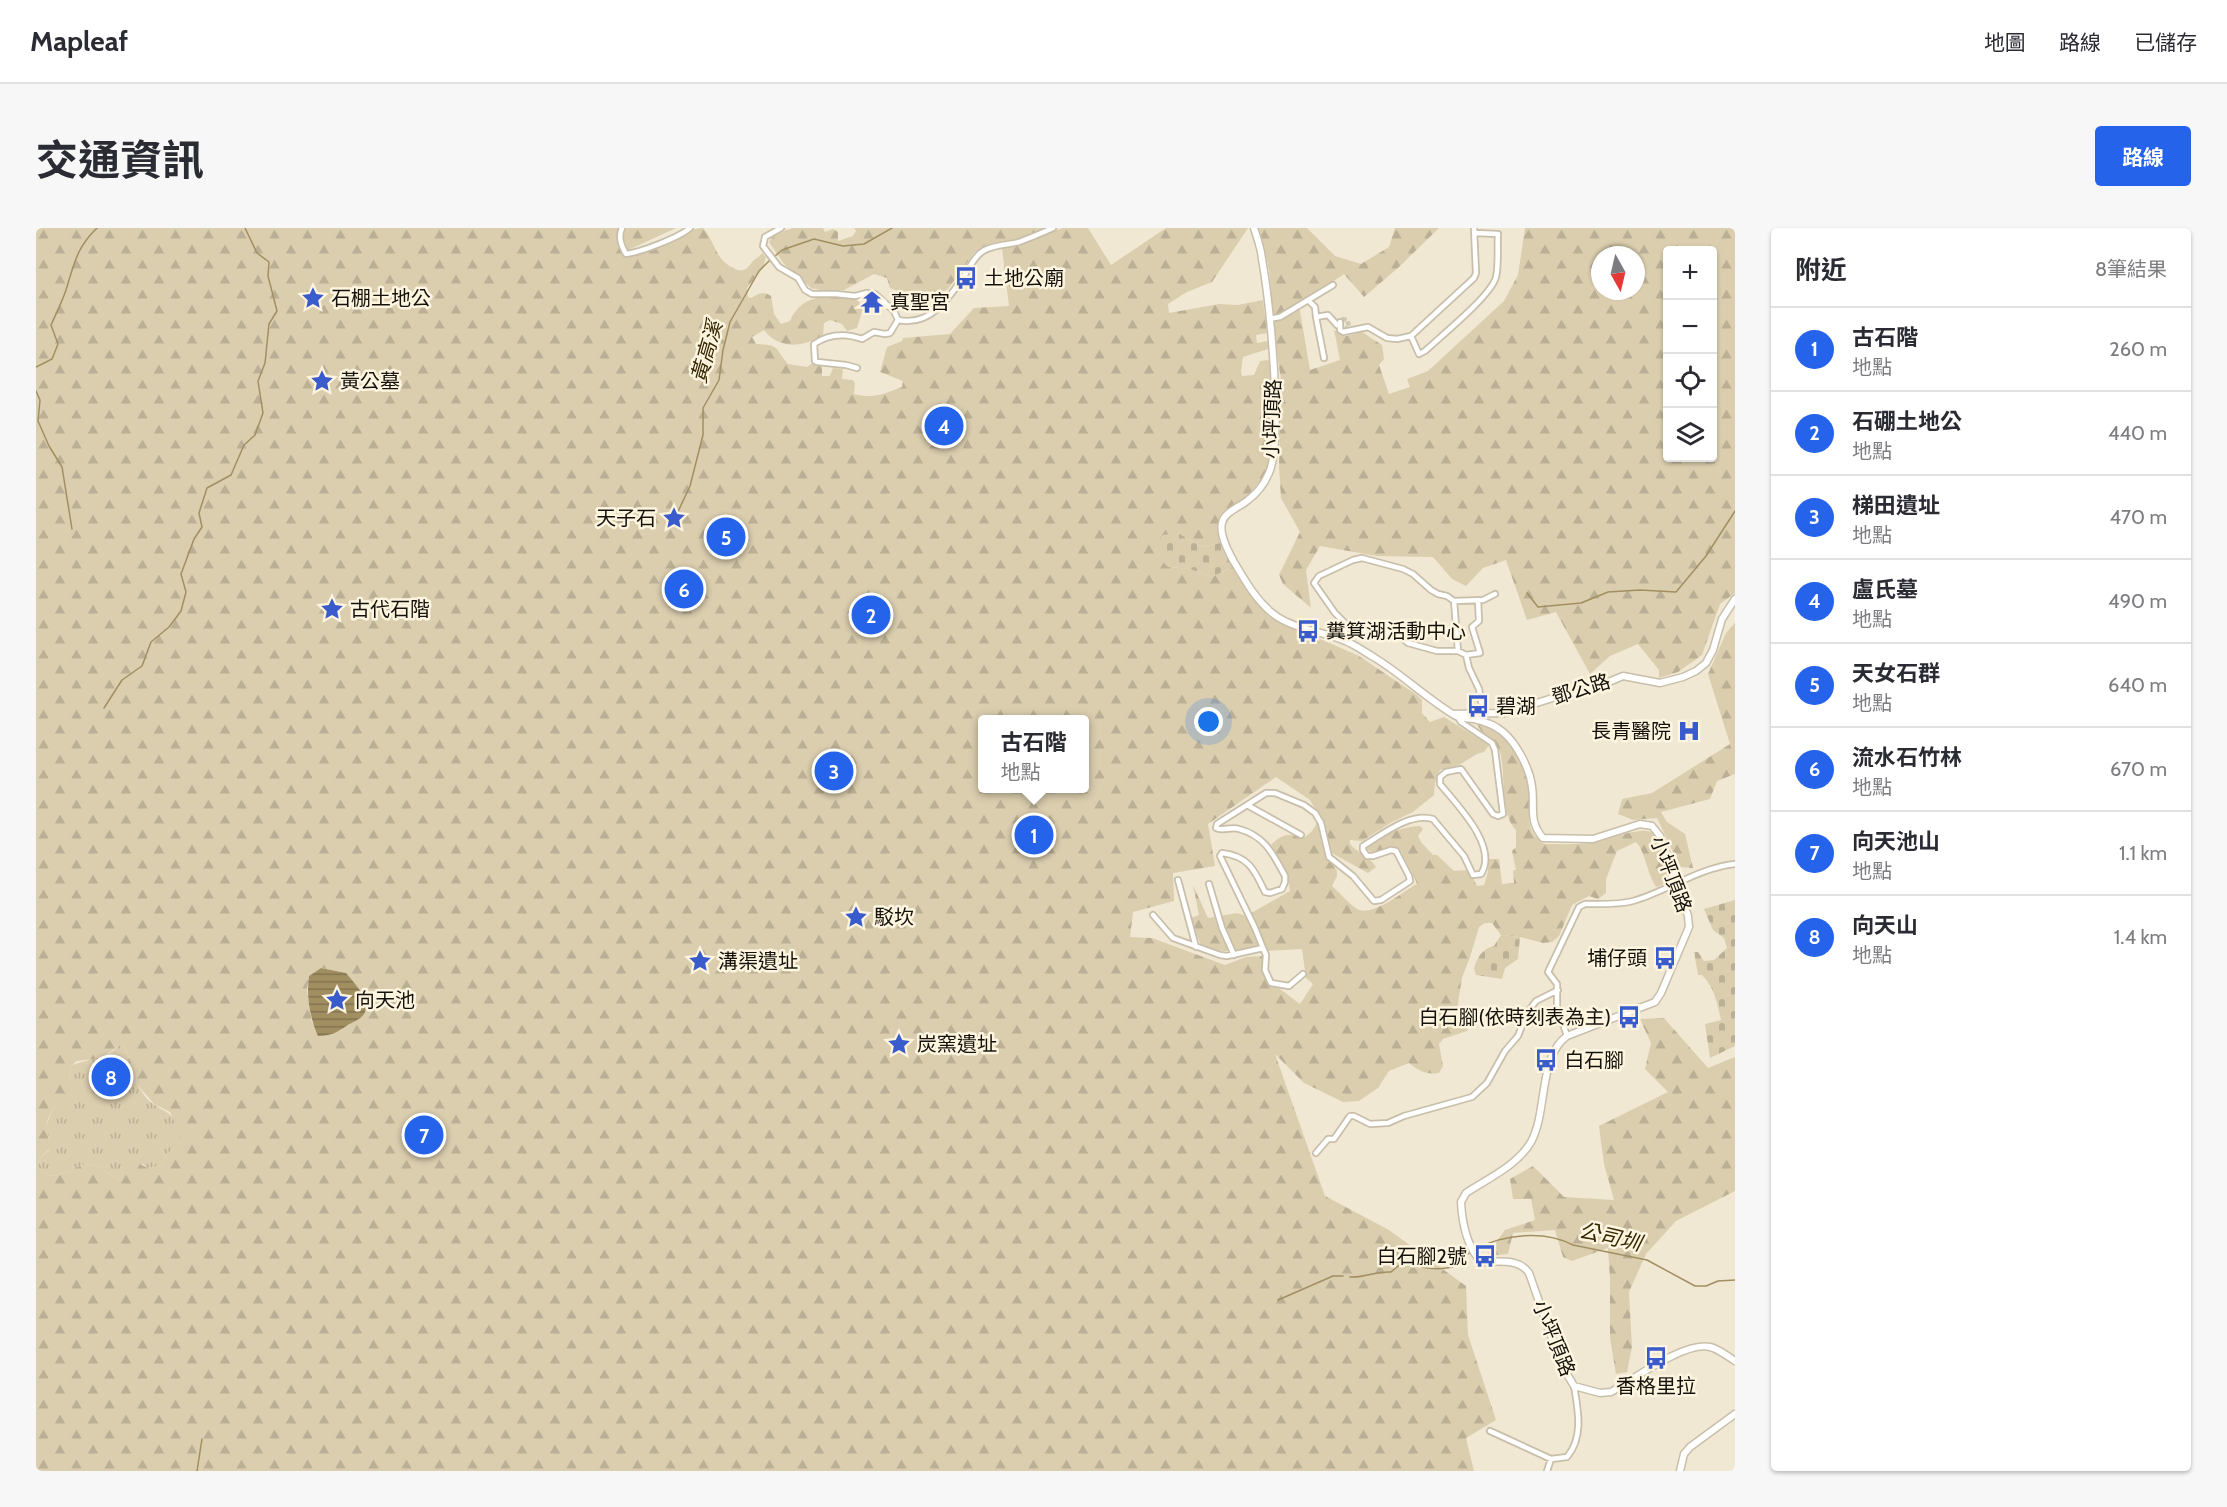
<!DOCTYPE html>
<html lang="zh-TW">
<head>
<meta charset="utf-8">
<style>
  :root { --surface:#fff; --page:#f7f7f7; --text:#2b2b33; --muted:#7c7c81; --line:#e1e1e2; --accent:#2563eb }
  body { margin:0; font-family:Cabin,"Noto Sans TC",sans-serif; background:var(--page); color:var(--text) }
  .controls { position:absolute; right:18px; top:18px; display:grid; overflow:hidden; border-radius:6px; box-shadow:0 2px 4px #0004 }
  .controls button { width:54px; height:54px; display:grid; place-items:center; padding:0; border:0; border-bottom:2px solid var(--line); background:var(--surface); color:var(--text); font:30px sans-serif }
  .compass { position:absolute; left:1555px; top:18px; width:54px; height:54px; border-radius:50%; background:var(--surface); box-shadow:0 2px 4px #0004; rotate:172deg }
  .you { position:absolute; left:1173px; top:494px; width:21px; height:21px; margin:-15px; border:4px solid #fff; border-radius:50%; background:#1a73e8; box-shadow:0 0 0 9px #1a73e833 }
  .badge { display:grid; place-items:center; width:39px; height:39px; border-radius:50%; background:var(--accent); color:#fff; font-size:20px; font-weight:700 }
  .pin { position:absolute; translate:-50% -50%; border:3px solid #fff; box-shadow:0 2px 6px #0006 }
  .popup { position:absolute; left:942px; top:487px; width:111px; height:78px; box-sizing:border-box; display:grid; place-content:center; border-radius:6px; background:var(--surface); filter:drop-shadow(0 2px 4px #0005); font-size:20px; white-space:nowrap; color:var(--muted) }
  .popup b { font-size:22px; color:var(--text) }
  .popup::after { content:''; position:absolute; left:50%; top:100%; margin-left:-12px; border:12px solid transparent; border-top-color:var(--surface) }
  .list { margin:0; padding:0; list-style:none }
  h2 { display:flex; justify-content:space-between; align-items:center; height:78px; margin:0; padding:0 24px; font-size:26px }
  h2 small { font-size:20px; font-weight:400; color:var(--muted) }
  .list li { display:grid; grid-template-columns:39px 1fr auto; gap:18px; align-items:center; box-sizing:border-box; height:84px; padding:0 24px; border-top:2px solid var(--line) }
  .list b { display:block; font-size:22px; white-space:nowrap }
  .list p { margin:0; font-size:20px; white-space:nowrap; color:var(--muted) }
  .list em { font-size:20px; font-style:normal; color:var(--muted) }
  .icon { flex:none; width:33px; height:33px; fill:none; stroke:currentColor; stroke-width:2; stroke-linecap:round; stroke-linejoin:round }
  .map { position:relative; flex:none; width:1699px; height:1243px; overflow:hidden; border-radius:6px }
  header { display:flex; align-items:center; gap:36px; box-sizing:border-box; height:84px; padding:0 30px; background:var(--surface); border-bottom:2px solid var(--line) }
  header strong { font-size:28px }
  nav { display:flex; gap:33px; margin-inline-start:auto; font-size:21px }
  .intro { display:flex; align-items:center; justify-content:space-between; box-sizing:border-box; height:144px; padding:0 36px }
  h1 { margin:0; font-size:42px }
  .button { padding:15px 27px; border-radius:6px; background:var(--accent); color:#fff; font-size:21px; font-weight:700 }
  main { display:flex; gap:36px; padding:0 36px }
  aside { flex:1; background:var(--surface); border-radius:6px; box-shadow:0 2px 4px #0004 }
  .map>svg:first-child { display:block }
  .grass { fill:url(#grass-tufts) }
  .forest { fill:url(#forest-firs); fill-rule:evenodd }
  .cemetery { fill:url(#cemetery-stones) }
  .water { fill:url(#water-rules) }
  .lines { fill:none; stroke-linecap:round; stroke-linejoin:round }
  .stream { stroke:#a28f61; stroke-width:1.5 }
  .minor-tunnel { stroke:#d0c8b5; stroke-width:4.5; stroke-dasharray:4.5 2; stroke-linecap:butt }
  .minor-casing { stroke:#c8bfab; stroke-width:8 }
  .tertiary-casing { stroke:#c8bfab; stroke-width:9 }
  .minor { stroke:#fff; stroke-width:4.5 }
  .tertiary { stroke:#fff; stroke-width:6 }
  .labels { text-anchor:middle; stroke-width:5; stroke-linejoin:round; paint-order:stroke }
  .poi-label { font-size:20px; fill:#15120b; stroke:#fef5e0; text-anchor:start }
  .street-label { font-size:20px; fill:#15120b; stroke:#fef5e0 }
  .water-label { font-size:21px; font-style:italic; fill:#362800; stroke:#fef5e0 }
</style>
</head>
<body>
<header>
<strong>Mapleaf</strong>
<nav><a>地圖</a><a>路線</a><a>已儲存</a></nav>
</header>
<div class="intro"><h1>交通資訊</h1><a class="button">路線</a></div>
<main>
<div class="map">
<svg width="1699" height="1243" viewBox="0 0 1699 1243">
  <defs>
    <pattern id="grass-tufts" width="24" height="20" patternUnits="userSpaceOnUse" patternTransform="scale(1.5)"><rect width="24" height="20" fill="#dbceaf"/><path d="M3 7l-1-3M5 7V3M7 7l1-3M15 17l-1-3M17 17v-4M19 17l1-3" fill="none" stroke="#bbb095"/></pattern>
    <pattern id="forest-firs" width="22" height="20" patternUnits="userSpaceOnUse" patternTransform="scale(1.5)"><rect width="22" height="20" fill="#dbceaf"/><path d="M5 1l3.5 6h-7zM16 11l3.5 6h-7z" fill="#bbb095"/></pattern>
    <pattern id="cemetery-stones" width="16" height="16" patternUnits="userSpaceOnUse" patternTransform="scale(1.5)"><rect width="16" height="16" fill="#dbceaf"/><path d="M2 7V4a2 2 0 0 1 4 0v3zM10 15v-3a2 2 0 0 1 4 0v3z" fill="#bbb095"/></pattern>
    <pattern id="water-rules" width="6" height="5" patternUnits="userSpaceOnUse" patternTransform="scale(1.5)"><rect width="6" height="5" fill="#a28f61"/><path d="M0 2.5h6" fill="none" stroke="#83734e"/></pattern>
  </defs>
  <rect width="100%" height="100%" fill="#f1e8d3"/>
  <path class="grass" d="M84,817L88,818L97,838L92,848L95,854L100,855C104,860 107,866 111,871C126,885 146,884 144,914L129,928L123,938L112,940L107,936L86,942L87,951L84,952C74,949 65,936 54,936C37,936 15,961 2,938L3,931L13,922L14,912L10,904V898L15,885L34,857L33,847L36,837L73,826Z"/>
  <path class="forest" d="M0,0H584C580,10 583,19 589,27C614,30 644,0 667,0C680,15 678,30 697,40C706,45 711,42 716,34C719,30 723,30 726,25L730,29L727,40L711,60L712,69L715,70C722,66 727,62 735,68L738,86L745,96L754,93C767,64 793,68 820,70L827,80L821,100L811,103L806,96L794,92L788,95L787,108C765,119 744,122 728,102L716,109L720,116C745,117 738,120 752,136L771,139L778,134L786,139V148H794L797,140L807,141L806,151L817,152L819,155L818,166C839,171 847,166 866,159L867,153L844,144L851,119L866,113L867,110L914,106L938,80L973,78L966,20L1027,0H1052L1075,37L1130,0H1212L1176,54L1151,64L1132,76L1133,85L1183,76L1202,77L1227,72L1231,105L1220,107L1221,115L1232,113V121L1207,129L1205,144L1206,148L1218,147L1224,133L1233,132L1234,135C1237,164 1240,209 1233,237C1227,256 1199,279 1185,293L1188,314L1166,319L1142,305L1133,339L1154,341L1176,349L1198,338L1232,388L1323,428L1381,467L1386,472V485L1394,494L1408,489L1453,517L1448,524L1441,526L1423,537L1404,542L1399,554L1398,567L1377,584L1356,594L1326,613L1314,612V616C1321,624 1335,630 1340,639L1332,645L1294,624L1291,629L1301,643V648L1296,658C1304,665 1312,675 1321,681C1335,689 1365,666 1377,658L1381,656L1379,651L1365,624L1352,620L1336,625L1331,621C1337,608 1370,598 1384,598L1387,601L1382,608L1385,614L1397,627H1401L1418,643L1433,642L1441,658L1448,657L1452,644V631H1463L1466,656L1478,655L1477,642H1480L1476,623L1480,619V602C1464,587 1470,545 1464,524C1460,511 1444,507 1441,495C1469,501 1486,529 1492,556C1498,580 1483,599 1508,616C1525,616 1543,617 1560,614C1572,612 1609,596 1618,606C1626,616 1631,641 1635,654L1620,659C1611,646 1610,625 1600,614L1581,623L1570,651V665L1562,671L1553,668L1536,677L1523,708L1516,714L1507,715L1484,709L1465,707L1456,695H1449L1443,699L1434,729L1426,750L1421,781L1434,796L1431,803L1407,811L1403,816L1407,838L1403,845C1390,847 1383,843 1373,835L1353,843L1342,860L1323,873L1307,874L1268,855L1239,826L1289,968L1353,1002L1430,1058L1432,1107L1460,1192L1430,1210L1438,1243H0ZM947,492H1049V560H947ZM1240,549L1274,572L1283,587C1281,598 1276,605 1267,610C1253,605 1246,606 1235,617C1244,631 1252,646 1254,663L1210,688L1201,685L1172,690L1157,657L1163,687L1154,690L1165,717C1187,727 1204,723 1227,718L1230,723L1266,721L1270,750L1277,756L1264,776L1244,761L1232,756L1226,728L1210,729L1189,737L1116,710L1094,709L1097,684L1138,673L1137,645L1179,638L1172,596ZM285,740L310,745L328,768L314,796L304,803L276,795L271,761L273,748ZM84,817L88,818L97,838L92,848V853L100,855L118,876L134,884L143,903L144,914L129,928L123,938L112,940L102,935L88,938L86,942L87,951L84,952C74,949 65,936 54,936C37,936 15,961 2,938L3,931L15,919C15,912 10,907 10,900C11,884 27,871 35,857L33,847L36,837L41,833L65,830Z
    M589,0H640L592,22L588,18L586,6Z
    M757,0H787L789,4L797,1L802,4V13L817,8L820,3L818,0H1011L984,11L946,20L938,25L912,61L902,66L883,71L854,60L851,50L838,46L808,62H784L775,60L748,36L733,14C737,6 748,3 757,0Z
    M1223,0H1271L1299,28L1325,36L1353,19L1359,0H1403L1363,39L1328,69L1308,46L1263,77L1274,142L1304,132L1298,102L1310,108L1326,104L1346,117L1348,131L1343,137L1353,166L1374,159L1371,151L1392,143L1468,73L1482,47L1489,0H1699V365L1684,376L1666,427L1642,444L1623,450V442L1602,416L1574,428L1554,446L1520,384L1491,392L1470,332L1447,340L1430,358L1416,351L1397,329L1341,328L1284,318L1270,342L1275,380L1247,356L1243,347L1264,304L1245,270L1243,238L1245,152L1239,112L1233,41ZM1632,22H1676V230H1632ZM1564,27H1600V63H1564Z
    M1699,395V546L1681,553L1674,571L1625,584L1631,594L1649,606L1657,640L1644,639L1621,590L1597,592L1582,586L1586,571L1616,565L1694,516L1672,446L1690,405Z
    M1628,790L1672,840L1699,829V963L1640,993L1610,1026L1593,1064L1596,1119L1591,1144L1580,1146L1574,1110V1051L1572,1020L1536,1033L1527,1029L1519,1002L1477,1005L1472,1026L1450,1028L1469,1002L1499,992L1495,971H1477L1474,951L1497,938L1528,969L1578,972L1568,936L1563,898L1632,864L1609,841L1615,815L1604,791Z"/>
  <path class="cemetery" d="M1142,305L1166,319L1188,314L1198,338L1176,349L1154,341L1132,339L1126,333L1122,312L1127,307Z
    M1699,672V818L1674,830L1669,796L1685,792C1681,775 1679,760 1666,747H1662L1658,724H1662L1668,733L1678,732L1691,720L1688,710L1677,702L1668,681Z
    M1465,707L1484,709L1482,731L1469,740L1466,751L1440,747L1438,741C1441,729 1446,721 1458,718Z"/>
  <path class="water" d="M285,740L310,745C318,755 336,772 328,786C325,791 317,794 312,797C302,804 295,808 282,808C274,790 270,768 273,748Z"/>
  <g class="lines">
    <path class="stream" d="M738,29L746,22L778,11L807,18L828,16L856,0
      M0,139L16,131L22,116L15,97C20,86 26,74 30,62C38,37 40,20 61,0
      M0,163L4,172L2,193L13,218L26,239L36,301
      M639,290L654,258L667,207V180L683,152L687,122L694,94L723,43L734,32
      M1491,365L1502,379L1545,375L1572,364L1604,362L1640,364L1670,328L1699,283
      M68,480L86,452L106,438L115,414L133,399L145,383L150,364L145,346L158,311L166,299L163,285L171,260L195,247L208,217L219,207L227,185L222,153L229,135L233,96L241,83L232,48L233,34L221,25L209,0
      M1440,1021C1468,1006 1508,1002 1537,1017L1611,1032L1659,1058H1670L1682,1053L1699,1052
      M1314,1049C1330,1050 1338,1043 1355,1044L1368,1033C1386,1040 1398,1043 1417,1039L1423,1031L1435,1024
      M1242,1072L1297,1048H1307
      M161,1243L166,1211"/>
    <path class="minor-tunnel" d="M1302,98L1310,101L1313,98L1311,92L1307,91L1304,94"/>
    <g class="minor-casing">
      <path id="minor" d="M586,0C582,9 585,17 590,26C605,24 642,10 654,0
        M745,0L729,9L727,18L743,39L762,50L769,62L776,66H800L819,68L831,65L839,66L858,83L862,92C895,99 914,69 930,45C934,38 939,28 947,23C957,17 971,17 983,14C994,10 1006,5 1017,0
        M1438,0L1440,45L1438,50L1375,108L1383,126L1389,123C1405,108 1455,68 1460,49C1463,36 1461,19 1462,6L1439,5
        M1273,73L1279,79L1280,89
        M1233,91L1244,89L1297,57
        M1304,94V102L1307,104L1332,99L1351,110L1361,111L1375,108
        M1288,130L1280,89L1292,87L1301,97
        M821,140L810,137L781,134L779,133L778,116C793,106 809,105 826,111L838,104L849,106L854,105L862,92
        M1418,373L1422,423
        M1312,398L1336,406L1359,404L1372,415L1401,423H1422L1430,427L1444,425L1436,399L1443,393L1442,372
        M1305,411L1312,398L1299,385L1278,355L1283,348L1317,332L1326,330L1367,341L1377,346L1395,362L1402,366L1411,368L1418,373L1447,372L1459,366
        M1430,427L1433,440L1443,461L1447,484
        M1211,577L1265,607
        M1142,652L1160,719
        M1173,656L1186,700L1198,727
        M1117,687L1137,710L1184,727L1191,728L1227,720L1219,700L1184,628L1186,625C1213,628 1219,643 1229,664L1234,665L1246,661L1249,654V648C1237,626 1229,608 1203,601C1195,598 1186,604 1180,600L1181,596L1230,565H1239L1268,577L1279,585L1285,595L1293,629L1317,648L1338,673L1345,672L1374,653L1373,648L1360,623L1355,622L1337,628H1331L1327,622V618C1347,606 1374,584 1397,591L1428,628L1437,647L1445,646C1463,618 1420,576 1404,556V549L1410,544L1425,541L1457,586L1462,588L1467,586L1459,522L1456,515L1425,494L1422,489
        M1227,720L1230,727L1229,742L1235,755L1253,758L1267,746
        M1531,808L1521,778V756L1512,744L1543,679L1549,676C1564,676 1582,677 1597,673C1632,663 1662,640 1699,636
        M1280,925L1292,911H1298L1314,888H1318L1334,896L1352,895L1368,888L1436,869L1451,855L1469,823L1482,808L1491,785L1500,773L1522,762
        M1454,1203L1515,1231
        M1511,1243L1515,1231L1531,1229C1548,1209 1542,1182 1538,1158"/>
    </g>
    <g class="tertiary-casing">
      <path id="tertiary" d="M1218,0C1221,10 1225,20 1226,31C1233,71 1249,215 1232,247C1228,256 1220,266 1212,272C1204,279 1188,284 1186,295C1183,306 1193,325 1198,334C1209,352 1219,371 1236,385C1256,401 1284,403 1307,412C1318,416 1329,424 1339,430C1367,447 1391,471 1420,488C1425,491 1432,490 1438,491C1447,493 1459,497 1467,504C1481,516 1494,541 1496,559C1499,579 1492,593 1507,610L1557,611L1604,596L1616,598L1624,608L1652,688L1653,699L1625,765L1619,774L1531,808C1502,829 1512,883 1495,914C1482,937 1451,951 1430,965L1425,974C1426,995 1431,1018 1445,1034C1462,1034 1483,1030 1493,1045L1525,1136L1538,1158L1564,1165L1575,1164C1598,1151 1649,1113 1674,1119C1683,1121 1691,1128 1699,1133
        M1417,486L1468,485L1520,469L1556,461L1587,448L1624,455L1647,449L1660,443L1670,435L1677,422L1686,391L1699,371
        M1644,1243L1648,1226L1654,1219L1699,1186"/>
    </g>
    <use href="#minor" class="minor"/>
    <use href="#tertiary" class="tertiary"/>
  </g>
  <defs>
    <g id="bus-bare" transform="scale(1.8)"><path d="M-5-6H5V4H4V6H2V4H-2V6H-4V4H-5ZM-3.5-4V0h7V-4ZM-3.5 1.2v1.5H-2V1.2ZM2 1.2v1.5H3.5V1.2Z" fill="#395bcc" stroke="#fef5e0" stroke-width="2.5" paint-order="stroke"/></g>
    <g id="sight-bare" transform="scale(1.8)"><path d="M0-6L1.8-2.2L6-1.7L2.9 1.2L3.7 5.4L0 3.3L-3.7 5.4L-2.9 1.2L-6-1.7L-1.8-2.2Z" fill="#395bcc" stroke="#fef5e0" stroke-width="2.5" paint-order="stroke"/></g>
    <g id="temple-bare" transform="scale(1.8)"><path d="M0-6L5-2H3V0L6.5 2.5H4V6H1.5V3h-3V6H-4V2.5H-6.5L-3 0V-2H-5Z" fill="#395bcc" stroke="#fef5e0" stroke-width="2.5" paint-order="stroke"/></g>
    <g id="hospital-bare" transform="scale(1.8)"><path d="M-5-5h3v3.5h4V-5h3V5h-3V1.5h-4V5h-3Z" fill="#395bcc" stroke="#fef5e0" stroke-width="2.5" paint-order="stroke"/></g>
  </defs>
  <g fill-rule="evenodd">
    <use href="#bus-bare" x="930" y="50"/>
    <use href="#sight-bare" x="277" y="70"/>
    <use href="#temple-bare" x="836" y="74"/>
    <use href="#sight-bare" x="286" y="153"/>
    <use href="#sight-bare" x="638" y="290"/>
    <use href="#sight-bare" x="296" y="381"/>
    <use href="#bus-bare" x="1272" y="403"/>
    <use href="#bus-bare" x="1442" y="478"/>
    <use href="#hospital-bare" x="1653" y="503"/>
    <use href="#sight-bare" x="820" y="689"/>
    <use href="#bus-bare" x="1629" y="730"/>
    <use href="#sight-bare" x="664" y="733"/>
    <use href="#sight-bare" x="301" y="772"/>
    <use href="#bus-bare" x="1593" y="789"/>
    <use href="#sight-bare" x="863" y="816"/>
    <use href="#bus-bare" x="1510" y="832"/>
    <use href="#bus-bare" x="1449" y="1028"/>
    <use href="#bus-bare" x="1620" y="1130"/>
  </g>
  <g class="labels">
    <g class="poi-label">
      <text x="948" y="57">土地公廟</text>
      <text x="295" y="77">石棚土地公</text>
      <text x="854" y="81">真聖宮</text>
      <text x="304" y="160">黃公墓</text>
      <text x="620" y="297" text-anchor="end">天子石</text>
      <text x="314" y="388">古代石階</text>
      <text x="1290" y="410">糞箕湖活動中心</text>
      <text x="1460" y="485">碧湖</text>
      <text x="1635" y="510" text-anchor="end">長青醫院</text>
      <text x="838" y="696">駁坎</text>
      <text x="1611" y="737" text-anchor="end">埔仔頭</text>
      <text x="682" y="740">溝渠遺址</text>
      <text x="319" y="779">向天池</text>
      <text x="1575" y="796" text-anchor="end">白石腳(依時刻表為主)</text>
      <text x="881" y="823">炭窯遺址</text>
      <text x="1528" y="839">白石腳</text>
      <text x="1431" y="1035" text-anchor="end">白石腳2號</text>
      <text x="1620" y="1165" text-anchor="middle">香格里拉</text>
    </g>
    <g class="street-label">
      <text transform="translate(1236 191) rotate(-88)" y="7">小坪頂路</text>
      <text transform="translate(1545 461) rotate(-17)" y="7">鄧公路</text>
      <text transform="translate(1635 646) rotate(69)" y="7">小坪頂路</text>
      <text transform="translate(1518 1110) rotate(68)" y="7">小坪頂路</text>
    </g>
    <g class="water-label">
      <text transform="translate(671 124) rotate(-74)" y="7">黃高溪</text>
      <text transform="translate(1574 1009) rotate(13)" y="7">公司圳</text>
    </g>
  </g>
</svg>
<div class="controls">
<button>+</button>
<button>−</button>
<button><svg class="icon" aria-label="locate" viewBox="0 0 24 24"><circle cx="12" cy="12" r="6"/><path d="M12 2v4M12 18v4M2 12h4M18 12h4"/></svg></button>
<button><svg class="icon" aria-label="layers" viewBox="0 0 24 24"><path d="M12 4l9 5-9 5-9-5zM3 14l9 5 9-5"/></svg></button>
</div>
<svg class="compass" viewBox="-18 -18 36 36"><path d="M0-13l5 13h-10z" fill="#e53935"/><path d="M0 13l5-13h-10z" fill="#7c7c81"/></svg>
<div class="you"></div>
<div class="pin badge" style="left:998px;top:607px">1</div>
<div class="popup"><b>古石階</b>地點</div>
<div class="pin badge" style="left:835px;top:387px">2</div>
<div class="pin badge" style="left:798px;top:543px">3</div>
<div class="pin badge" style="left:908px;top:198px">4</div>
<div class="pin badge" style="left:690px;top:309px">5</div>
<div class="pin badge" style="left:648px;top:361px">6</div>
<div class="pin badge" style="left:388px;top:907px">7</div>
<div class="pin badge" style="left:75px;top:849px">8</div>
</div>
<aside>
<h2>附近<small>8筆結果</small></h2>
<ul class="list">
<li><span class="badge">1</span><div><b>古石階</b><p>地點</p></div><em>260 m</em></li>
<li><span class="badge">2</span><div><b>石硼土地公</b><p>地點</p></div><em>440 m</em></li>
<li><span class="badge">3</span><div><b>梯田遺址</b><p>地點</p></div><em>470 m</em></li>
<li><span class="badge">4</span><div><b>盧氏墓</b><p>地點</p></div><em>490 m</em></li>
<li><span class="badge">5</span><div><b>天女石群</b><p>地點</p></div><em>640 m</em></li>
<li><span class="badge">6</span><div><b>流水石竹林</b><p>地點</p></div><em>670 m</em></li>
<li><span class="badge">7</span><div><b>向天池山</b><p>地點</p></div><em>1.1 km</em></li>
<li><span class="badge">8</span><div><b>向天山</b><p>地點</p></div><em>1.4 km</em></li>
</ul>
</aside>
</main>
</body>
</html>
